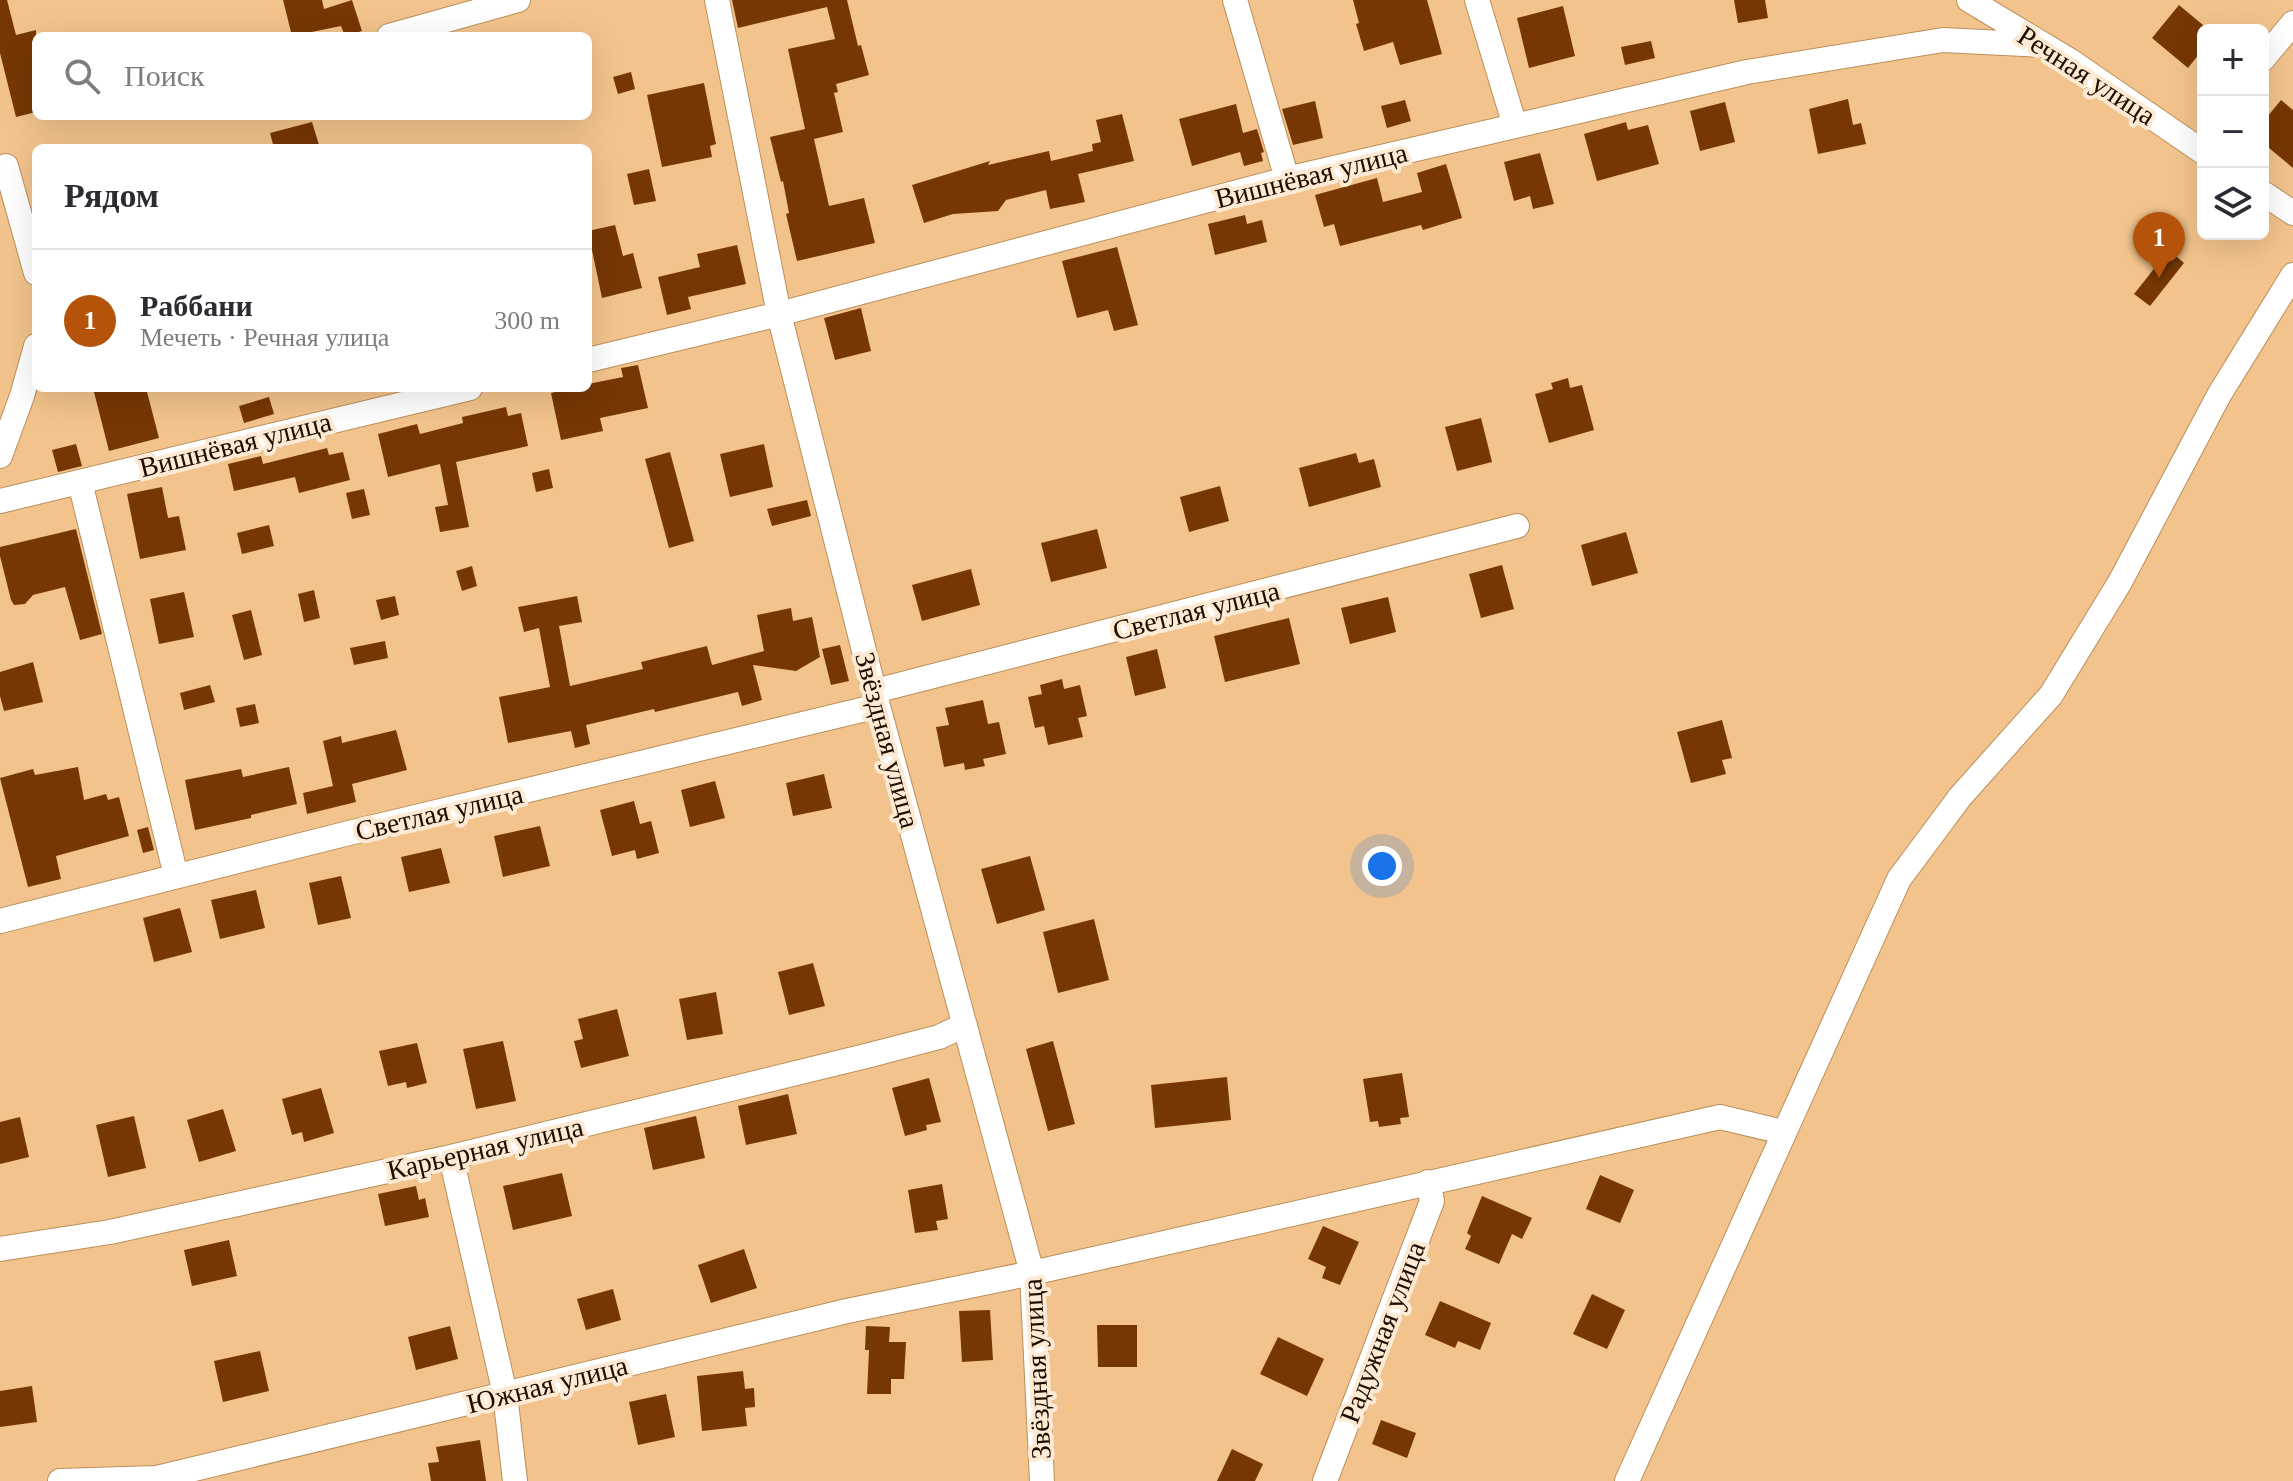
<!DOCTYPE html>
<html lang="ru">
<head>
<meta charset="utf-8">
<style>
  :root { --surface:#fff; --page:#f7f7f7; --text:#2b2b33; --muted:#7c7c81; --line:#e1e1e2; --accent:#b45309 }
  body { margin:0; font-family:"Times New Roman",serif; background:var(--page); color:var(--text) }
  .controls { position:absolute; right:24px; top:24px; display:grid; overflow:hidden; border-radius:12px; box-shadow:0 8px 32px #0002 }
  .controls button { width:72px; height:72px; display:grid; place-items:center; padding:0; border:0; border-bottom:2px solid var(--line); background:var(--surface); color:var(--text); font:40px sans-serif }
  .you { position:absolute; left:1382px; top:866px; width:28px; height:28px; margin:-20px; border:6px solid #fff; border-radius:50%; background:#1a73e8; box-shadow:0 0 0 12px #1a73e833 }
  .badge { display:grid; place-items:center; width:52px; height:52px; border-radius:50%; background:var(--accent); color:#fff; font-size:26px; font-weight:700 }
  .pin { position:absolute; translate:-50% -66px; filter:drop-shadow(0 2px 4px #0008) }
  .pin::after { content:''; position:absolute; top:42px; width:28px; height:24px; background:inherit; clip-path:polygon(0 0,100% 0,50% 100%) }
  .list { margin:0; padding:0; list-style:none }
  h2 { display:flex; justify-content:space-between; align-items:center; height:104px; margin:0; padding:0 32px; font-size:34px }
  h2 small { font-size:26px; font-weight:400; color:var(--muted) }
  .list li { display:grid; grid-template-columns:52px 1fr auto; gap:24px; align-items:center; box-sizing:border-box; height:144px; padding:0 32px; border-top:2px solid var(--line) }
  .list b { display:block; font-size:30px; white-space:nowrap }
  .list p { margin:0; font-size:26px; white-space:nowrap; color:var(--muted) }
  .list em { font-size:26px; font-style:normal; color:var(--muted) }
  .icon { flex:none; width:44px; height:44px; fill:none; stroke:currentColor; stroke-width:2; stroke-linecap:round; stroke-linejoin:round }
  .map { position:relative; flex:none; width:2293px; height:1481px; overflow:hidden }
  .search { position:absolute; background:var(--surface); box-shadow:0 8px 32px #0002; left:32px; top:32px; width:560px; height:88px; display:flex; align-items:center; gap:20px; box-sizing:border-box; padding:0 28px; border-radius:12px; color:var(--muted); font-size:30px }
  .panel { position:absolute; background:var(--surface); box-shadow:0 8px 32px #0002; left:32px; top:144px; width:560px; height:248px; border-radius:12px }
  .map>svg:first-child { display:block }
  .building { fill:#773704 }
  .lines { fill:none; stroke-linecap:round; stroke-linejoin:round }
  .minor-casing { stroke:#bb8f5a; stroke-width:26 }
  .minor { stroke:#fff; stroke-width:24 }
  .labels { text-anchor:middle; stroke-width:8; stroke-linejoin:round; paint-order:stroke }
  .street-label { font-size:28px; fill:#1e0e00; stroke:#fdead4 }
</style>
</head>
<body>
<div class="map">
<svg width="2293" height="1481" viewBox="0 0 2293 1481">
  <rect width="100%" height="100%" fill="#f2c38c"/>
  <path class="building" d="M0,0H7L16,35L36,30V112L16,117L0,53Z
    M283,0H322L324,9L352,0L362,31L345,36L341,26L292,36Z
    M732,0H847L858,46L861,45L869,75L836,84L838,92L834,93L843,132L814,139L829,206L864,198L875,243L797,261L786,214L789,213L783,181L781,182L770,137L805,129L788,49L835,39L827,7L738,28Z
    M1353,0H1427L1442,54L1400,65L1393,42L1364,51L1356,24L1359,23Z
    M1734,0H1765L1768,18L1738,23Z
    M2179,5L2203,25V49L2188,68L2152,38Z
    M1563,6L1575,56L1529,68L1517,18Z
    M1651,41L1655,58L1625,65L1621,47Z
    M631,72L635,89L618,94L613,77Z
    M704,83L716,144L710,146L712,157L662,167L647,95Z
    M1848,99L1853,125L1861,123L1866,144L1818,154L1809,109Z
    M1405,100L1411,121L1387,128L1381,106Z
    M2281,100L2293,110V168L2263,143V122Z
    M1315,101L1323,138L1293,145L1282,109Z
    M1725,102L1735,142L1700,151L1690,111Z
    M1236,104L1243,133L1257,129L1264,152L1261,153L1263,161L1244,166L1240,152L1192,166L1179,119Z
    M1122,114L1134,161L1078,174L1085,202L1050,209L1046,190L1006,200L998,211L953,214L924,223L912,185L990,161L988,165L1049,151L1051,161L1093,151L1092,144L1101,142L1096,120Z
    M312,122L320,148H274L270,133Z
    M1626,122L1628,130L1648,125L1659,164L1597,181L1584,134Z
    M1540,153L1554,204L1533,209L1530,196L1514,201L1504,162Z
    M1446,164L1462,218L1423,230L1421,225L1340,246L1334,224L1324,227L1315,195L1377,178L1383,202L1422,192L1417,173Z
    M649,169L656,201L634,205L627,174Z
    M1245,215L1247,224L1262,220L1267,242L1215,255L1208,224Z
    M615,225L623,256L633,253L642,288L602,298L588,231Z
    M737,245L746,284L688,297L691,309L667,315L658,277L700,267L697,254Z
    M1117,247L1138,325L1114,331L1108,310L1077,318L1062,261Z
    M2169,250L2184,263L2150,306L2134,294Z
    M861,308L871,351L835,360L824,318Z
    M638,365L648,408L600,418L603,431L561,440L551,393L572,388H588V384L623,377L621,368Z
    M1568,378L1570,388L1582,385L1594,430L1549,443L1535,394L1553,389L1551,383Z
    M93,388H146L159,438L109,451Z
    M269,397L274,414L244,423L239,406Z
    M506,407L508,416L521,413L528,446L456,462L469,527L440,532L435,507L448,505L440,464L388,477L378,434L417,424L420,434L463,423L462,417Z
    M1481,418L1492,462L1457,471L1445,427Z
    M76,444L82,466L58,472L52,450Z
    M764,444L773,487L730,497L720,454Z
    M327,448L329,455L343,452L350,480L299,493L295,477L234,491L228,464L261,456L263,464Z
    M670,452L694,541L669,548L645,459Z
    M1356,453L1359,463L1374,459L1381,487L1309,507L1299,468Z
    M549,469L553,488L536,492L532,473Z
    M1220,486L1229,521L1189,532L1180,497Z
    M162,487L168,518L179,516L186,550L140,559L127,494Z
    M364,489L370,515L352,519L346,493Z
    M807,500L811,516L772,526L767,509Z
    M269,525L274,546L242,554L237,533Z
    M76,529L102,634L80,640L65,587L33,595L25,604L14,605L11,600L0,556V547Z
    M1097,529L1107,568L1051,582L1041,543Z
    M1626,532L1638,573L1592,586L1581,545Z
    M1502,565L1514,609L1481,618L1469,574Z
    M472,566L477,586L462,591L456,571Z
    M971,569L980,605L922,621L912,585Z
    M314,590L320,618L304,622L298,594Z
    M184,592L194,637L159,644L150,599Z
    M395,596L399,615L381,620L376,600Z
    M577,596L582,622L559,626L570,686L643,669L641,662L707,646L712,665L764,651L757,615L791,608L793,621L812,617L820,657L796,671L753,665L762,700L742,706L738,692L655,712L654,709L586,725L590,744L575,748L571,731L508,743L499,697L550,687L539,628L524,632L518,607Z
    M1388,597L1396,632L1350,644L1341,608Z
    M251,610L262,655L244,660L232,615Z
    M1289,618L1300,664L1225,682L1214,636Z
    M385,641L388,658L354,665L350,648Z
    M840,645L849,681L831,685L822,649Z
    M1157,649L1166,688L1135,696L1126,657Z
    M33,662L43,702L4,711L0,696V672Z
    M1062,679L1064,689L1080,685L1087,716L1078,718L1083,737L1048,745L1044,726L1035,728L1028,697L1042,694L1040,685Z
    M210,685L215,702L184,710L180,693Z
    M983,700L988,724L999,722L1006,754L983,759L985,766L965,770L964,763L944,767L936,727L949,725L945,708Z
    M255,704L259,723L240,727L236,708Z
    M1722,720L1732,758L1722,760L1726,774L1691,783L1677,732Z
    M396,730L407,770L352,784L356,802L307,814L303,793L333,786L323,741L341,736L342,743Z
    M78,767L84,800L106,794L108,800L119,797L129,836L56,856L61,879L28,887L0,778L33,769L35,775Z
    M289,767L297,804L251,815V818L195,830L185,780L241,769L243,777Z
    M824,774L832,808L793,816L786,783Z
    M715,781L725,818L690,827L681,790Z
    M634,801L640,824L651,821L659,853L637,859L635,850L612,856L600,810Z
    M540,826L550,866L503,877L494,836Z
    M148,827L154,850L143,853L137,830Z
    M441,848L450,883L409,892L401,857Z
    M1030,856L1045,910L997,924L981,869Z
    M341,876L351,918L318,925L309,883Z
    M256,890L265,928L220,939L211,900Z
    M180,908L192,952L154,962L143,918Z
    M1094,919L1109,980L1058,993L1043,932Z
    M813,963L825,1006L789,1015L778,972Z
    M716,992L723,1034L687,1040L679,999Z
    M617,1009L629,1056L581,1068L574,1041L583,1039L578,1019Z
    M503,1041L516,1101L476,1109L463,1049Z
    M1053,1041L1075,1124L1048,1131L1026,1049Z
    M417,1043L427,1083L407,1088L406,1082L388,1086L379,1051Z
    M1402,1073L1409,1117L1400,1118L1401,1124L1379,1127L1378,1121L1370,1122L1363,1079Z
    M1227,1077L1231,1120L1155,1128L1151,1085Z
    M929,1078L941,1122L926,1125L927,1130L905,1136L892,1088Z
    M321,1088L334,1133L304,1142L302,1132L292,1135L282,1099Z
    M788,1094L797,1134L746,1145L738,1106Z
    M223,1109L236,1151L199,1162L187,1120Z
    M134,1116L146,1168L108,1177L96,1125Z
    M696,1116L705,1158L653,1170L644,1128Z
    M20,1117L29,1157L0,1164V1122Z
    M562,1173L572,1216L513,1230L503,1186Z
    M1600,1175L1634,1190L1620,1223L1586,1209Z
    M942,1184L948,1219L936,1221L938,1230L915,1233L908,1190Z
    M416,1186L419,1200L425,1198L429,1217L385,1226L378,1194Z
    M1482,1196L1532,1218L1522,1239L1512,1234L1499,1264L1465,1249L1471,1236L1467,1233Z
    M1323,1226L1359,1242L1340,1285L1322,1278L1326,1267L1308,1259Z
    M229,1240L237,1276L192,1286L184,1250Z
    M744,1249L757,1288L711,1303L698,1265Z
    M613,1289L621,1320L586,1330L577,1299Z
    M1592,1294L1625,1310L1607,1349L1573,1334Z
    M1440,1301L1491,1323L1480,1350L1458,1341L1455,1348L1425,1335Z
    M990,1310L993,1360L962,1362L959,1311Z
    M1097,1325H1137V1367H1098Z
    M450,1326L458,1359L416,1370L408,1337Z
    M866,1326L890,1327L889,1342H906L904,1379H891V1394H867L869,1350H865Z
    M1278,1337L1324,1359L1307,1396L1260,1374Z
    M260,1351L269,1391L223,1402L214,1361Z
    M743,1371L745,1389L754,1388L755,1407L745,1408L747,1426L702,1431L697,1376Z
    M32,1386L37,1422L0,1427V1391Z
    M666,1394L675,1437L638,1445L629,1402Z
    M1381,1420L1416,1433L1407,1458L1372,1444Z
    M480,1440L486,1481H431L428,1463L439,1462L436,1447Z
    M1232,1449L1263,1464L1255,1481H1217Z"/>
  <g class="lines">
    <g class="minor-casing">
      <path id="minor" d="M717,0L779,314L878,706L1032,1273L1042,1481
        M1235,0L1287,179
        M1477,0L1515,126
        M1969,0L2069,60L2203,152
        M389,36L518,0
        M2263,59L2293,23
        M6,166L36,273
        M2263,193L2293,213
        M588,360L779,314L1287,179L1747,72L1943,40L2042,45
        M0,456L22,396L36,346
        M80,482L176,876
        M0,501L470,388
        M875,691L1517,526
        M0,921L349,833L878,706
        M451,1157L505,1394L515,1481
        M0,1249L110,1232L451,1157L870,1055L939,1037L965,1025
        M60,1481L157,1478L847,1311L1032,1273L1720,1117L1783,1132
        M1325,1481L1432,1201L1428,1182
        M1627,1481L1899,879L1960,797L2051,695L2120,582L2219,395L2293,275"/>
    </g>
    <use href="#minor" class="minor"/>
  </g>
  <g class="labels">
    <g class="street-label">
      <text transform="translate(2087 75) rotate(33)" y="10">Речная улица</text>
      <text transform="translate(1311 175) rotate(-14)" y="10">Вишнёвая улица</text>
      <text transform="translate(235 444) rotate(-14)" y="10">Вишнёвая улица</text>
      <text transform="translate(1196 610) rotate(-14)" y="10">Светлая улица</text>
      <text transform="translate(888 740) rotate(75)" y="10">Звёздная улица</text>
      <text transform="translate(439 812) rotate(-13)" y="10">Светлая улица</text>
      <text transform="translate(485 1148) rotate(-13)" y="10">Карьерная улица</text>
      <text transform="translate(1382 1332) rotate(-69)" y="10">Радужная улица</text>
      <text transform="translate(1036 1369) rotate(-93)" y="10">Звёздная улица</text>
      <text transform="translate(547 1384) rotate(-14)" y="10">Южная улица</text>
    </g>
  </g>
</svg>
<div class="controls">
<button>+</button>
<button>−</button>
<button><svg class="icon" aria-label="layers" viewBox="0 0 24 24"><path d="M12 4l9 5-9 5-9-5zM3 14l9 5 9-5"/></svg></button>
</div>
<div class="you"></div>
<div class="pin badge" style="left:2159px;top:278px">1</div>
<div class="search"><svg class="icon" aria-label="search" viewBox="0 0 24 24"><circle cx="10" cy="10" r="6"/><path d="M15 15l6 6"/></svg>Поиск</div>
<section class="panel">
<h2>Рядом<small></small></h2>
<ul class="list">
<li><span class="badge">1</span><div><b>Раббани</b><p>Мечеть · Речная улица</p></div><em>300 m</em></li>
</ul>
</section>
</div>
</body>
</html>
